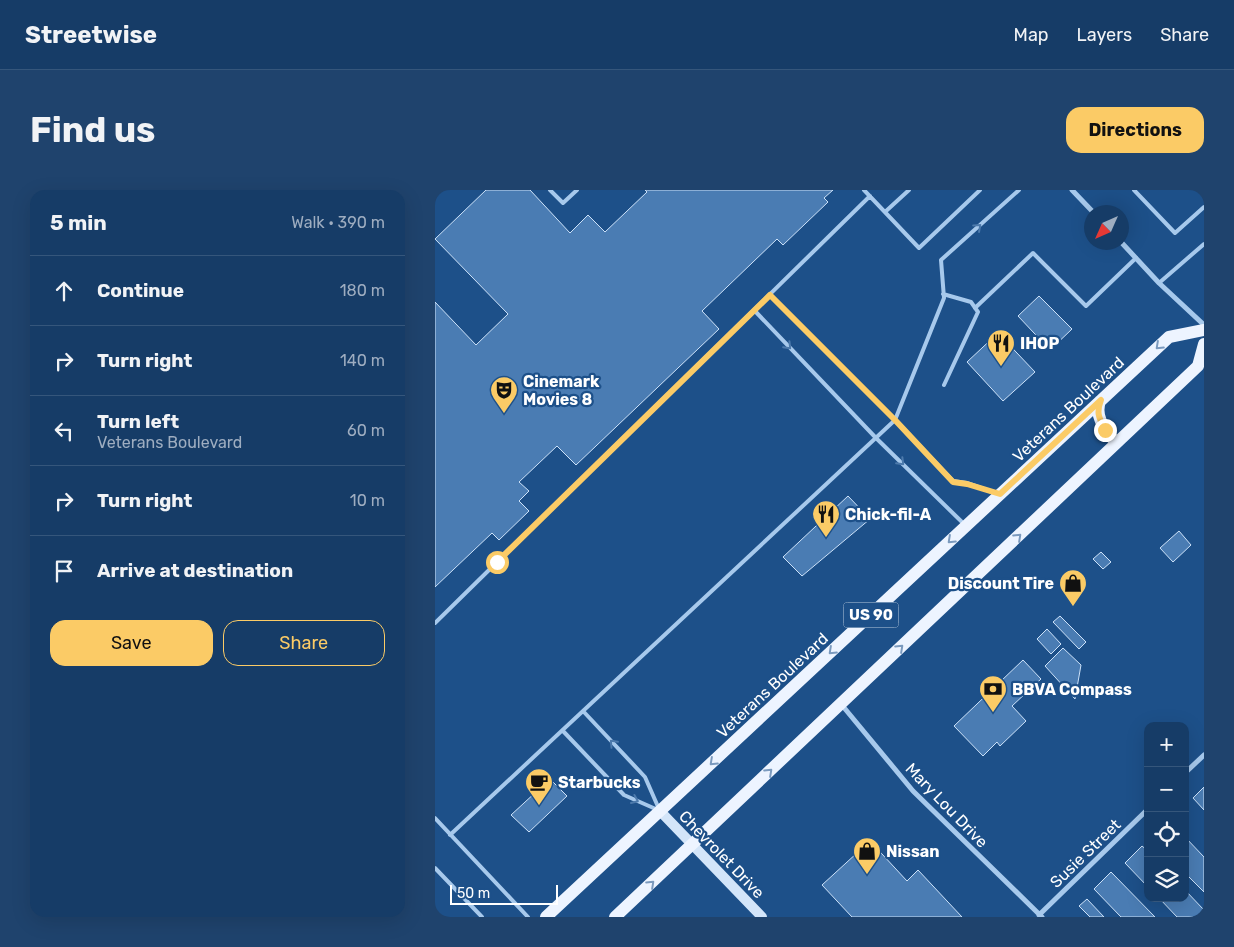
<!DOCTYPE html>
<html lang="en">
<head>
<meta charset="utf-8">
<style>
  :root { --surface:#163c67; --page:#1f436d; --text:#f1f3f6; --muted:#9eadc0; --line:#35567b; --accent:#fbcb66 }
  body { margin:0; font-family:Rubik,sans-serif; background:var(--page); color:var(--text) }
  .controls { position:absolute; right:15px; bottom:15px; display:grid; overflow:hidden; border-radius:10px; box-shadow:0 5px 20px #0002 }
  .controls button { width:45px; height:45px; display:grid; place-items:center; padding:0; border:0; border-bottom:1px solid var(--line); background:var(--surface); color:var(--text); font:25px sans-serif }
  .compass { position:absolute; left:649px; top:15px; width:45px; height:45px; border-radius:50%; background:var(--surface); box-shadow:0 5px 20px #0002; rotate:225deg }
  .scale { position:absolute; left:15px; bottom:12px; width:108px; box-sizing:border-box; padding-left:5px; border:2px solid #fff; border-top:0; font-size:14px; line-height:18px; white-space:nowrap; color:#fff; -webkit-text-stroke:4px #1d5089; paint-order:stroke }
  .stop { position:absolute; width:15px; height:15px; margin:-11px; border:4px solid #fbcb66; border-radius:50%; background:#fff }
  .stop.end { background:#fbcb66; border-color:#fff; box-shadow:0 1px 5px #0008 }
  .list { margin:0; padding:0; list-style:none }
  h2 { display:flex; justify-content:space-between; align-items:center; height:65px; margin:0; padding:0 20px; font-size:21px }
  h2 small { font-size:16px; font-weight:400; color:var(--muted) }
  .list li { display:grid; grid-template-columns:32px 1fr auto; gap:15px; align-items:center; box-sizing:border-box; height:70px; padding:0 20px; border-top:1px solid var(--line) }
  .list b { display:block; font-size:19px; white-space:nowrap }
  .list p { margin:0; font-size:16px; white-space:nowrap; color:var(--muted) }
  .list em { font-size:16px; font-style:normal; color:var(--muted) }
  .actions { display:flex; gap:10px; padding:15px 20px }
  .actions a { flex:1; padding:11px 0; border:1px solid var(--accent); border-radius:15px; text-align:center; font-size:18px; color:var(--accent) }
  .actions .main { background:var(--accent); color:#111 }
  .icon { flex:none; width:28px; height:28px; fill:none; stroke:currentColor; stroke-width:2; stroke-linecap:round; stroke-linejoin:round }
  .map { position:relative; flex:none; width:769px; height:727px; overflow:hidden; border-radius:15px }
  header { display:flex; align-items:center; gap:30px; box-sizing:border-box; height:70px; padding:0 25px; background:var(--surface); border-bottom:1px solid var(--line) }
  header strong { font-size:24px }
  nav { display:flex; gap:28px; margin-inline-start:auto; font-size:18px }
  .intro { display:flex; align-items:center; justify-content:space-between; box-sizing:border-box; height:120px; padding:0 30px }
  h1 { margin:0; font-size:35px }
  .button { padding:12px 22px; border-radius:15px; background:var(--accent); color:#111; font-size:18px; font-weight:700 }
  main { display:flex; gap:30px; padding:0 30px }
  aside { flex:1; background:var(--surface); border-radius:15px; box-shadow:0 5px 20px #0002 }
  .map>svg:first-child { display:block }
  .building { fill:#4a7cb3; stroke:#cde2f9 }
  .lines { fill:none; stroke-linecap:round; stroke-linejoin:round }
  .service { stroke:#a7c9ec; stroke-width:4 }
  .minor { stroke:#a7c9ec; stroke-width:5 }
  .secondary { stroke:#d3e5f9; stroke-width:10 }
  .primary { stroke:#edf4ff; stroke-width:12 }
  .oneway { stroke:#4d7aac }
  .oneway2 { stroke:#7b9abe }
  .route { stroke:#fbcb66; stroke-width:6 }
  .labels { text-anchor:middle; stroke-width:4.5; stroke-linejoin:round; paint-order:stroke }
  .shield { fill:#1d5089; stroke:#bbcadc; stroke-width:1 }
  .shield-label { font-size:15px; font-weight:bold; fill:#fff }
  .poi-label { font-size:16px; font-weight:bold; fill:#fff; stroke:#1d5089; text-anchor:start }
  .street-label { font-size:16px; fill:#fff; stroke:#1d5089 }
</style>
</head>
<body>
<header>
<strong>Streetwise</strong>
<nav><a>Map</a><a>Layers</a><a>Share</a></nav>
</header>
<div class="intro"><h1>Find us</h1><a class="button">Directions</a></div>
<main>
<aside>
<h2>5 min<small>Walk · 390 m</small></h2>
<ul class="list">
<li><svg class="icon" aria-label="ahead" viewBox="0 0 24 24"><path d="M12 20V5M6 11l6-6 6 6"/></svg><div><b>Continue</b></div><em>180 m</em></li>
<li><svg class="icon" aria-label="right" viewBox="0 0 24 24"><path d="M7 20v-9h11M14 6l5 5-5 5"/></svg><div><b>Turn right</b></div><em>140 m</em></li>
<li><svg class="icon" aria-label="left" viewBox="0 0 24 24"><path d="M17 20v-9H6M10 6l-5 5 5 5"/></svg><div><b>Turn left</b><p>Veterans Boulevard</p></div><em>60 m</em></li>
<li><svg class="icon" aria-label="right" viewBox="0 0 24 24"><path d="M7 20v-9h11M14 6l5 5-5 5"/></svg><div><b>Turn right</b></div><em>10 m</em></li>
<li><svg class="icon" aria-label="arrive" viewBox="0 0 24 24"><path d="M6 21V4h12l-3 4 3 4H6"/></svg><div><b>Arrive at destination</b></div></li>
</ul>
<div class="actions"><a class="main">Save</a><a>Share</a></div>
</aside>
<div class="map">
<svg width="769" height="727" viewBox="0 0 769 727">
  <rect width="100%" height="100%" fill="#1d5089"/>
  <path class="building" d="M51,0H95L135,43L153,25L170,42L212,2L210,0H398L389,8L393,12L348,55L342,49L267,121L284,139L141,275L122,256L84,292L94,301L84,311L94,321L64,350L57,343L0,397V112L41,155L73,124L0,49Z
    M604,106L637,139L615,160L583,126Z
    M563,143L600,182L568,211L532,172Z
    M413,306L435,329L367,386L348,367Z
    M744,341L756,355L738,372L725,358Z
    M666,362L676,372L668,379L658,369Z
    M625,426L651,452L644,459L618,432Z
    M612,439L626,454L616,464L602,449Z
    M628,458L646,475L640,509L610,476Z
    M588,470L606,489L577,516L591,531L565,556L562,552L548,566L519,536Z
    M115,589L132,606L94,642L76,625Z
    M769,597V620L758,608Z
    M750,647L769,667V702L750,683Z
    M435,651L472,691L483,680L527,727H417L387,695Z
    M707,656L713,661V697L690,673Z
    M676,682L720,727H686L659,699Z
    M750,700L769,720V724L766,727H742L724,708H750Z
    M652,709L669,727H655L644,716Z"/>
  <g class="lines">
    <path class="service" d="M115,0L128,13L142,0
      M429,0L484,58L545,0
      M699,0L740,43L769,17
      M450,22L474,0
      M724,93L769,54
      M508,104L536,112L543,122L509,195
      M335,105L460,230L518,291L532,293L563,304
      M540,118L598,63L651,116L701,68
      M319,120L441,248L529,334
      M0,433L435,6
      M148,521L210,587L224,619
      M128,541L189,605L223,620
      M0,628L93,727
      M15,645L460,230L509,108L506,70L584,0
      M0,678L47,727"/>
    <path class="minor" d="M637,0L658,22
      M686,52L724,93L769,135
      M406,514L478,601L607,727
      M750,583L769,565
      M604,725L713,619"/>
    <path class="secondary" d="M225,621L327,727"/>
    <path class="primary" d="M665,211C659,228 671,240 681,253
      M111,727L734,147L769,140
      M180,727L763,176L769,154"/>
  </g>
  <defs><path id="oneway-chevron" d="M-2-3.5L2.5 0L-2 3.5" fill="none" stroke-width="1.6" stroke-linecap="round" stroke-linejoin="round" transform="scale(1.25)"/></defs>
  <g class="oneway">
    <use href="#oneway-chevron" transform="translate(543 37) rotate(-42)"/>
    <use href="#oneway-chevron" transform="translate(353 156) rotate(46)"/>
    <use href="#oneway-chevron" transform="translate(466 272) rotate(45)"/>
    <use href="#oneway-chevron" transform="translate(178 553) rotate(-133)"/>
    <use href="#oneway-chevron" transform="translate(200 610) rotate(23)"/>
  </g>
  <g class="oneway2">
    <use href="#oneway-chevron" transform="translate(724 156) rotate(137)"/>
    <use href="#oneway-chevron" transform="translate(583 347) rotate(-43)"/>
    <use href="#oneway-chevron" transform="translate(516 350) rotate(137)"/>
    <use href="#oneway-chevron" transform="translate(465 458) rotate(-43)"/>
    <use href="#oneway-chevron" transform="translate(397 461) rotate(137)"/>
    <use href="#oneway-chevron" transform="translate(278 572) rotate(137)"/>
    <use href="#oneway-chevron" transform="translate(334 582) rotate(-43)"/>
    <use href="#oneway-chevron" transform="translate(216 694) rotate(-43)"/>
  </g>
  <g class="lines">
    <path class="route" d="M62,372L335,105L460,230L518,292L532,294L565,304L666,210C661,223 664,228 670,240"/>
  </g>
  <defs>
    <g id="restaurant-pin" transform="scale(1.4375)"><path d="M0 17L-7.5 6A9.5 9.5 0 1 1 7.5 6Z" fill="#fbcb66" stroke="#1d5089"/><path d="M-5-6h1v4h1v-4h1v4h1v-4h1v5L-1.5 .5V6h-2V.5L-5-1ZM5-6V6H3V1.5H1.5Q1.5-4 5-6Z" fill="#111"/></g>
    <g id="theatre-pin" transform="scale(1.4375)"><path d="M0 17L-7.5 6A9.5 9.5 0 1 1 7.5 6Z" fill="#fbcb66" stroke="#1d5089"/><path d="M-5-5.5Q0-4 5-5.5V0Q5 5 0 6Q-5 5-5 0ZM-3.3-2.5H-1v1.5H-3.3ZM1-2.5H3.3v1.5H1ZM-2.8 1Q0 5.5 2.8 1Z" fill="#111"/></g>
    <g id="shop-pin" transform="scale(1.4375)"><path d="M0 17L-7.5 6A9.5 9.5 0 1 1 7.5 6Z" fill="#fbcb66" stroke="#1d5089"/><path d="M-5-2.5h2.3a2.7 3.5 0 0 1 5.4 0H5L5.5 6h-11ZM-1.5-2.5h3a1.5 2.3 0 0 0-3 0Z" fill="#111"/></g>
    <g id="bank-pin" transform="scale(1.4375)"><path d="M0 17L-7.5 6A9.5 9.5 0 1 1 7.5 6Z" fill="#fbcb66" stroke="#1d5089"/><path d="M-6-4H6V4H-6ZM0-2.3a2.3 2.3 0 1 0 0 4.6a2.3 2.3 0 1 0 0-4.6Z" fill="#111"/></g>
    <g id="cafe-pin" transform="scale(1.4375)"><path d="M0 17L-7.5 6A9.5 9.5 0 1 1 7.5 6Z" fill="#fbcb66" stroke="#1d5089"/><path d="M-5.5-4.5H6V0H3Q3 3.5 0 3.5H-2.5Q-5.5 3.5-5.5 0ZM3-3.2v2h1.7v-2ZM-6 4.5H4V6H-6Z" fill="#111"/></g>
  </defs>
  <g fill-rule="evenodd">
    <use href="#restaurant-pin" x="566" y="153"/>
    <use href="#theatre-pin" x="69" y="200"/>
    <use href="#restaurant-pin" x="391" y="324"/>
    <use href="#shop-pin" x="638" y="393"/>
    <use href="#bank-pin" x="558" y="499"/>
    <use href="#cafe-pin" x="104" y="592"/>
    <use href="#shop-pin" x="432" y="661"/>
  </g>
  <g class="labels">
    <rect class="shield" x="408.5" y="412.5" width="55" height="25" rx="4"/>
    <g class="shield-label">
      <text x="436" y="430">US 90</text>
    </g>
    <g class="poi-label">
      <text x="585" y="159">IHOP</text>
      <text x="88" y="197">Cinemark<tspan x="88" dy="18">Movies 8</tspan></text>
      <text x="410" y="330">Chick-fil-A</text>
      <text x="619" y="399" text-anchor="end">Discount Tire</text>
      <text x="577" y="505">BBVA Compass</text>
      <text x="123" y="598">Starbucks</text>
      <text x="451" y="667">Nissan</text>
    </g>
    <g class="street-label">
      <text transform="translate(633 219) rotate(-43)" y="6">Veterans Boulevard</text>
      <text transform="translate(337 495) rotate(-43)" y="6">Veterans Boulevard</text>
      <text transform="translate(512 615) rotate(46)" y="6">Mary Lou Drive</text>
      <text transform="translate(650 663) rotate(-44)" y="6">Susie Street</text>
      <text transform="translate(287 664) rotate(46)" y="6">Chevrolet Drive</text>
    </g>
  </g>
</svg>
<div class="controls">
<button>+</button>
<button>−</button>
<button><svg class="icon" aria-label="locate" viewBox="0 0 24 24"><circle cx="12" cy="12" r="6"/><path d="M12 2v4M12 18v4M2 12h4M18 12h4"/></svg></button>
<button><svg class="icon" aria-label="layers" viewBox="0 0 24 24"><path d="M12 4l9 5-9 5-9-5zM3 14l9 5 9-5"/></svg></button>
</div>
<svg class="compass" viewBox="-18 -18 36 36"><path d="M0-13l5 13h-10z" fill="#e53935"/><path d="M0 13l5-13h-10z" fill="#9eadc0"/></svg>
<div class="scale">50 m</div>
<div class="stop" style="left:62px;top:372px"></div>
<div class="stop end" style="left:670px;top:240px"></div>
</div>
</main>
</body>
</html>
